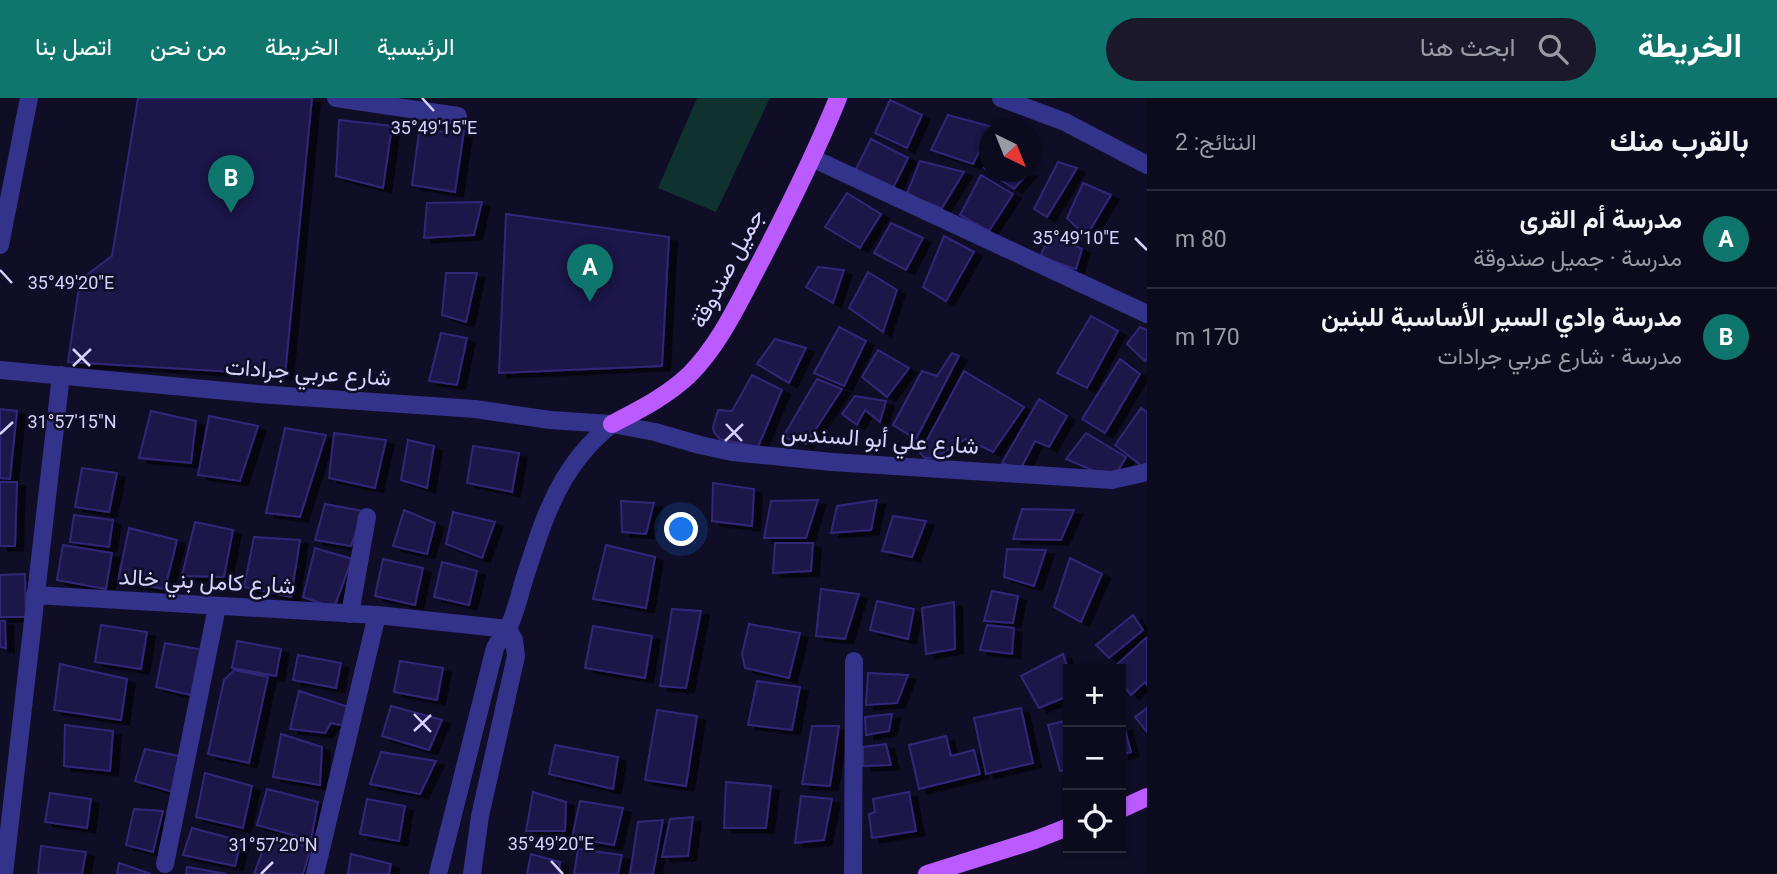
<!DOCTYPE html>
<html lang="ar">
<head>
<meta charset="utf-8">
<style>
  :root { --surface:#0c0a1d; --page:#1a182a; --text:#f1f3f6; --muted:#9a9aa4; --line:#2c2b3b; --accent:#0f766e }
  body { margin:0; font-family:Roboto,Vazirmatn,sans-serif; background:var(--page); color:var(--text); direction:rtl }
  .controls { position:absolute; right:21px; bottom:21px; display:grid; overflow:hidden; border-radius:0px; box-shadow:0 2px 5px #0004 }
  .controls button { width:63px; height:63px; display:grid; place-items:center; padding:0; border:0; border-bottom:2px solid var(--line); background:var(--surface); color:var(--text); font:35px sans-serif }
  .compass { position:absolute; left:979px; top:21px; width:63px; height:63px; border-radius:50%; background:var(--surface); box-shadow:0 2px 5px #0004; rotate:137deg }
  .you { position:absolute; left:682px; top:432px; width:24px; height:24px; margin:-18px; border:5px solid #fff; border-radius:50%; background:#1a73e8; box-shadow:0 0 0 10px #1a73e833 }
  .badge { display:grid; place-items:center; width:46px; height:46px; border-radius:50%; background:var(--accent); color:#fff; font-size:23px; font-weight:700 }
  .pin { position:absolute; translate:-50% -58px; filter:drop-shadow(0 2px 4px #0008) }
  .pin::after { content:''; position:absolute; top:37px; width:24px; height:21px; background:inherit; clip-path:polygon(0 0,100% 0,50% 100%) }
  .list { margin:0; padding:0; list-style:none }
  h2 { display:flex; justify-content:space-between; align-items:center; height:91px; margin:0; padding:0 28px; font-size:30px }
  h2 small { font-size:23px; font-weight:400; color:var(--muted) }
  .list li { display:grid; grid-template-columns:46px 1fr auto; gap:21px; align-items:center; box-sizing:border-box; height:98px; padding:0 28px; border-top:2px solid var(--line) }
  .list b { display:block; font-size:26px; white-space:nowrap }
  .list p { margin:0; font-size:23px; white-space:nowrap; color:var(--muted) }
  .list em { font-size:23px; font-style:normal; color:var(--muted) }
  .icon { flex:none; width:38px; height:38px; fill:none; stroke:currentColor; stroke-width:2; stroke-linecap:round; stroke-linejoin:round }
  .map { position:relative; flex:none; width:1147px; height:776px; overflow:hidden; direction:ltr }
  header { display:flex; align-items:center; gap:42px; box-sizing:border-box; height:98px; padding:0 35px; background:var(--accent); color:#fff }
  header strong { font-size:33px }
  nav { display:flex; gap:38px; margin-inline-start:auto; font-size:24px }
  .search { width:490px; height:63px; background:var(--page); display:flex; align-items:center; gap:18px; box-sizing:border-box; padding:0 24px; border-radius:38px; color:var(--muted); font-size:26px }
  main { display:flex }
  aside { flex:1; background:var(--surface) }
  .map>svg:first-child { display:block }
  .green { fill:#0f322f }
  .building { fill:#1f174a; stroke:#332678; stroke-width:2; filter:url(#shadow) }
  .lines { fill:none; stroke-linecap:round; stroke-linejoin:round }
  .minor { stroke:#33338b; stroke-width:18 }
  .major { stroke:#ba5aff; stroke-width:18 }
  .ticks { fill:none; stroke:#d6d3ff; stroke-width:2.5 }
  .labels { text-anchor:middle; stroke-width:5; stroke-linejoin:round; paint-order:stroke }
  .street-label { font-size:23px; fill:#d6d3ff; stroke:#100d27 }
  .ticks-label { font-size:18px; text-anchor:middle; fill:#d6d3ff; stroke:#100d27; stroke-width:5; stroke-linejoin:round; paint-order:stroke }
</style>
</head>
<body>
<header>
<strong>الخريطة</strong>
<div class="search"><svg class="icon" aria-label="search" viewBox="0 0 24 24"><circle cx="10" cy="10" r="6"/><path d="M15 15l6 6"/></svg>ابحث هنا</div>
<nav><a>الرئيسية</a><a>الخريطة</a><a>من نحن</a><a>اتصل بنا</a></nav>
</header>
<main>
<aside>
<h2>بالقرب منك<small>النتائج: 2</small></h2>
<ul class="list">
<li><span class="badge">A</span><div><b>مدرسة أم القرى</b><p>مدرسة · جميل صندوقة</p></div><em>80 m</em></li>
<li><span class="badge">B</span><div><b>مدرسة وادي السير الأساسية للبنين</b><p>مدرسة · شارع عربي جرادات</p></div><em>170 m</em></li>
</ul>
</aside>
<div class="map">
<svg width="1147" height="776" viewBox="0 0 1147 776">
  <defs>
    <filter id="shadow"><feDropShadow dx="8" dy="4.5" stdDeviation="0" flood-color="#0009"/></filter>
  </defs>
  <rect width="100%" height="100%" fill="#100d27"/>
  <path class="green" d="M697,0H770L716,114L658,90Z"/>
  <path class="building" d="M138,0H312L285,277L68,264L80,182L112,158Z
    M890,2L922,17L907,50L875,35Z
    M948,17L992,29L973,66L931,52Z
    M339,22L392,28L383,90L336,78Z
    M464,33L455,94L412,87L419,34Z
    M871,41L908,60L892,92L855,73Z
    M920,63L964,74L942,110L906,98Z
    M1058,64L1077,70L1047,119L1034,111Z
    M990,65V74H1029L1014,91L984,70Z
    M981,77L1013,96L989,133L960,117Z
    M1083,85L1111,97L1086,139L1067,120Z
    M847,95L881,116L860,150L825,129Z
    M482,104L474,137L424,140L427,105Z
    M506,116L669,139L662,268L499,275Z
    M891,125L923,140L906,172L874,155Z
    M1050,135L1082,151L1076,171L1040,159Z
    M944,138L974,154L946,203L923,189Z
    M818,169L844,172L833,205L806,189Z
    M868,174L897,192L883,234L849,210Z
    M446,175H477L466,224L442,217Z
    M1091,218L1118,233L1087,290L1057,275Z
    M839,229L866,243L844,288L814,275Z
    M1140,229L1147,232V261L1145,263L1127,246Z
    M441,235L467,240L457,287L429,283Z
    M775,241L806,250L789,285L757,266Z
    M878,252L909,270L887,299L862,279Z
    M952,255L959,258L916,341L893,327L922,273L937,278Z
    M1120,261L1140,276L1105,335L1082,321Z
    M964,273L1024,309L993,354L966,341L934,360H925L920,355Z
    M752,277L782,292L758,349L720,341L714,334L713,329L718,312L732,313Z
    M817,281L842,291L806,346L783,339Z
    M855,298L886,303L880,324L865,312L857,327L842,316Z
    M1039,301L1067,318L1049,349L1035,343L1021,370H1016L1002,365Z
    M1141,310L1147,314V364L1143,369L1115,347Z
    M0,311L17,313L10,381L0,380Z
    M151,313L196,323L191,365L139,360Z
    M209,318L258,328L240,383L198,377Z
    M285,330L326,337L300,419L266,415Z
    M334,335L386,342L375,390L329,380Z
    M1086,335L1126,359L1113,381L1066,361Z
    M408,342L434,348L427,390L401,382Z
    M473,348L519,355L512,394L467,385Z
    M82,370L117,375L109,414L75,409Z
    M0,384H17L15,448H0Z
    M713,385L754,391L752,428L712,423Z
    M818,402L806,440H764L771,403Z
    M877,402L871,432L831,435L837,408Z
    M621,403L654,405L646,436L622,434Z
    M325,406L363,413L351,448L315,442Z
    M1022,411L1074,412L1061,442L1013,441Z
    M404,412L435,425L427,456L393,448Z
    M453,414L495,424L482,460L446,446Z
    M74,417L113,422L109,449L70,444Z
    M893,418L926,423L912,459L882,453Z
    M195,424L233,432L224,479L182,478Z
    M129,430L177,442L165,491L118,483Z
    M254,439L300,442L291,499L244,489Z
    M775,445H813L811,473L773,475Z
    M63,447L112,455L106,491L57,482Z
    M606,447L655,459L646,510L593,501Z
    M315,450L352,461L334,510L303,499Z
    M1007,451L1046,452L1034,488L1004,479Z
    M1070,460L1102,476L1081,524L1054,509Z
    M383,461L423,470L415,507L375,498Z
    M442,464L477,473L469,507L434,499Z
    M25,476L26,519H0V477Z
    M821,491L859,496L845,541L816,538Z
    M992,493L1018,498L1013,525L984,523Z
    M877,503L914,511L908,541L870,532Z
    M954,504L955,551L926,556L922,510Z
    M672,511L701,513L686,590L660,588Z
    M1133,517L1143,532L1109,560L1096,547Z
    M0,523H5L6,550L0,549Z
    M749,526L800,535L789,580L745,570L742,556Z
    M101,527L147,534L141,571L95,564Z
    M987,527L1014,530L1012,556L980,552Z
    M593,528L652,538L645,580L585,570Z
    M1147,539V587L1145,584L1131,597L1121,585V571H1112Z
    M237,543L281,551L276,578L232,570Z
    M165,545L204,552L195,598L156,589Z
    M1063,556L1068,571V598L1039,610L1021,578Z
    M298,557L341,565L336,590L293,582Z
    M400,563L443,570L437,602L394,594Z
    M60,566L127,581L121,622L54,612Z
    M234,572L268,579L249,665L208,656L224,582Z
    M868,575L908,577L897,605L866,607Z
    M757,583L800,589L792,632L748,627Z
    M299,593L352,610L344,628L331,625L325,635L290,631Z
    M391,608L442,622L429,652L382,638Z
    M1021,610L1033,665L986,676L974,620Z
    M1147,610V634L1135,619Z
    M657,612L697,618L686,688L645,682Z
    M892,616L889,633L866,637L865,619Z
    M1068,622V671L1060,673L1048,627Z
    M65,627L113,633L110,673L64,668Z
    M812,628H839L830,688L802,686Z
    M1124,628L1131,654L1121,657V629Z
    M281,636L322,649L320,687L273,679Z
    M946,638L951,658L974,652L980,676L919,691L909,647Z
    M886,646L891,667L863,668V649Z
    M555,647L618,659L613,691L549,676Z
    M145,651L179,658L173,694L135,683Z
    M381,654L436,663L420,696L370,686Z
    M205,675L252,688L243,730L196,719Z
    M726,684L771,688L766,730H724Z
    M267,691L318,704L311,742L257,727Z
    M533,694L566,704L565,733H526Z
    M909,694L916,733L872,740L869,716L875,714L873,701Z
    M50,695L91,701L87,730L45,724Z
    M801,698L832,701L824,742L795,745Z
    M367,701L405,708L399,743L360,736Z
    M580,703L623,710L614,747L572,740Z
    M134,711L163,713L153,754L126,747Z
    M693,719L688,758L662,759L670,721Z
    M663,722L653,776H630L638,724Z
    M192,730L241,743L235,768L183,757Z
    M267,741L311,749L303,776H254Z
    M41,748L86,754L82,776H38Z
    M578,751L622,757L618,776H574Z
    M351,756L391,766L389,776H348Z
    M531,756L560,764L559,776H527Z
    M119,765L151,776H117Z
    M187,769L227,776H186Z"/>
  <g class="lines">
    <path class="minor" d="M336,0L458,18
      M1001,0L1065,24L1147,67
      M812,60L1147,216
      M0,147L29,0
      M0,272L258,296L475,311L550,322L612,326L655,334L700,347L732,354L832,364L1112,382L1147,374
      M35,497L377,517L508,531
      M350,516L367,419
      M165,766L217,509
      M4,776L61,277
      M315,776L377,517
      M438,776L495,550C498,544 503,538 507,532C514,521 520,495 524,482C544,420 559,368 612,326
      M472,776L480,718L516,558L514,542L508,531
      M853,776L854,563"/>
    <path class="major" d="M612,326C639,312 667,298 689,277C718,248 736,210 755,174C785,117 814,59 838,0
      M1121,711L1147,699
      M927,776L1035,742L1068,729"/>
  </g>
  <path class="ticks" d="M422,0L434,13M1135,140L1147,152M0,172L12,185M73,251L90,268M73,268L91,251M726,326L742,343M0,336L13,324M725,343L743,326M414,616L431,634M414,633L431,617M551,763L563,776M261,776L273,764"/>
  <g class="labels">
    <g class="street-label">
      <text transform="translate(727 170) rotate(-62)" y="8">جميل صندوقة</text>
      <text transform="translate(308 274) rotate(4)" y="8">شارع عربي جرادات</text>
      <text transform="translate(880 341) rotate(4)" y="8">شارع علي أبو السندس</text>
      <text transform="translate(207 483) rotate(3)" y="8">شارع كامل بني خالد</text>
    </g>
  </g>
  <g class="ticks-label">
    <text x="434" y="36">35°49'15"E</text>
    <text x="1076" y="146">35°49'10"E</text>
    <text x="71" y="191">35°49'20"E</text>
    <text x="72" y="330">31°57'15"N</text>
    <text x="551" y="752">35°49'20"E</text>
    <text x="273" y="753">31°57'20"N</text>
  </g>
</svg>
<div class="controls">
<button>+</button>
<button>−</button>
<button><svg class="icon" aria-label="locate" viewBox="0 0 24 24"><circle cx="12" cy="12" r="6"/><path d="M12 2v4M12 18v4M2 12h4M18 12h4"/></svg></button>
</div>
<svg class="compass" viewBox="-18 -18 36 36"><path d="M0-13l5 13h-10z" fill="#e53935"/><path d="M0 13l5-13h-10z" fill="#9a9aa4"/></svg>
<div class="you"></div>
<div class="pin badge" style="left:590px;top:204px">A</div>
<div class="pin badge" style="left:231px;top:115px">B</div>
</div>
</main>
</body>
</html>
